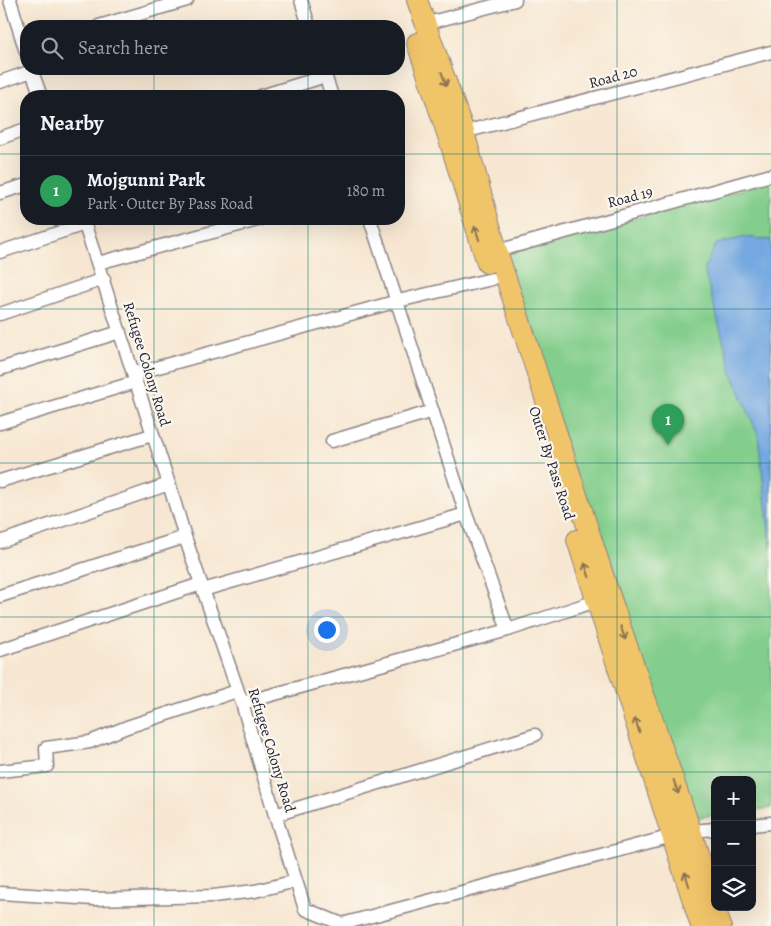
<!DOCTYPE html>
<html lang="en">
<head>
<meta charset="utf-8">
<style>
  :root { --surface:#171b24; --page:#242831; --text:#f1f3f6; --muted:#9ea1a6; --line:#363941; --accent:#0f766e }
  body { margin:0; font-family:Alegreya,serif; background:var(--page); color:var(--text) }
  .controls { position:absolute; right:15px; bottom:15px; display:grid; overflow:hidden; border-radius:10px; box-shadow:0 5px 20px #0002 }
  .controls button { width:45px; height:45px; display:grid; place-items:center; padding:0; border:0; border-bottom:1px solid var(--line); background:var(--surface); color:var(--text); font:25px sans-serif }
  .you { position:absolute; left:326px; top:629px; width:18px; height:18px; margin:-12px; border:4px solid #fff; border-radius:50%; background:#1a73e8; box-shadow:0 0 0 8px #1a73e833 }
  .badge { display:grid; place-items:center; width:32px; height:32px; border-radius:50%; background:var(--accent); color:#fff; font-size:16px; font-weight:700 }
  .pin { position:absolute; translate:-50% -41px; filter:drop-shadow(0 1px 2px #0008) }
  .pin::after { content:''; position:absolute; top:26px; width:18px; height:15px; background:inherit; clip-path:polygon(0 0,100% 0,50% 100%) }
  .list { margin:0; padding:0; list-style:none }
  h2 { display:flex; justify-content:space-between; align-items:center; height:65px; margin:0; padding:0 20px; font-size:21px }
  h2 small { font-size:16px; font-weight:400; color:var(--muted) }
  .list li { display:grid; grid-template-columns:32px 1fr auto; gap:15px; align-items:center; box-sizing:border-box; height:70px; padding:0 20px; border-top:1px solid var(--line) }
  .list b { display:block; font-size:19px; white-space:nowrap }
  .list p { margin:0; font-size:16px; white-space:nowrap; color:var(--muted) }
  .list em { font-size:16px; font-style:normal; color:var(--muted) }
  .icon { flex:none; width:28px; height:28px; fill:none; stroke:currentColor; stroke-width:2; stroke-linecap:round; stroke-linejoin:round }
  .map { position:relative; flex:none; width:771px; height:926px; overflow:hidden }
  .search { position:absolute; background:var(--surface); box-shadow:0 5px 20px #0002; left:20px; top:20px; width:385px; height:55px; display:flex; align-items:center; gap:12px; box-sizing:border-box; padding:0 18px; border-radius:20px; color:var(--muted); font-size:19px }
  .panel { position:absolute; background:var(--surface); box-shadow:0 5px 20px #0002; left:20px; top:90px; width:385px; height:135px; border-radius:20px }
  .map>svg:first-child { display:block }
  .green { fill:#83ce8c; stroke:#527864 }
  .water { fill:#75a8e1; stroke:#4c658e }
  .lines { fill:none; stroke-linecap:round; stroke-linejoin:round }
  .minor-casing { stroke:#8c8486; stroke-width:15 }
  .primary-casing { stroke:#8c8486; stroke-width:22 }
  .minor { stroke:#fff; stroke-width:12 }
  .primary { stroke:#f0c469; stroke-width:20 }
  .oneway { stroke:#897352 }
  .grid { fill:none; stroke:#0f766e; stroke-width:1; stroke-opacity:0.55 }
  .labels { text-anchor:middle; stroke-width:4.5; stroke-linejoin:round; paint-order:stroke }
  .street-label { font-size:15px; fill:#22223b; stroke:#fbf7ec }
</style>
</head>
<body>
<div class="map">
<svg width="771" height="926" viewBox="0 0 771 926">
  <rect width="100%" height="100%" fill="#fbf7ec"/>
  <filter id="ink" filterUnits="userSpaceOnUse"><feTurbulence type="fractalNoise" baseFrequency=".02" numOctaves="2"/><feDisplacementMap in="SourceGraphic" scale="10" xChannelSelector="R" yChannelSelector="G"/><feConvolveMatrix kernelMatrix="1 2 1 2 8 2 1 2 1" color-interpolation-filters="sRGB"/></filter>
  <filter id="wash" filterUnits="userSpaceOnUse"><feTurbulence type="fractalNoise" baseFrequency=".0096" numOctaves="4" result="noise"/><feDisplacementMap in="SourceGraphic" scale="20" xChannelSelector="R" yChannelSelector="G"/><feGaussianBlur stdDeviation="1.12" result="paint"/><feColorMatrix in="noise" values="0 0 0 0 0 0 0 0 0 0 0 0 0 0 0 0 0 1.4 0 .05"/><feComposite in="paint" operator="in"/></filter>
  <g filter="url(#wash)">
    <rect width="100%" height="100%" fill="#f7e7d2"/>
    <path class="green" d="M771,181V808L752,811V780H715V815L692,818L502,255Z"/>
    <path class="water" d="M745,237L771,240V549L758,435L732,373L704,269L716,244Z"/>
  </g>
  <g filter="url(#ink)">
    <g class="lines">
      <g class="minor-casing">
        <path id="minor" d="M10,0L26,52
          M301,0L309,26
          M424,24L515,0
          M99,26L187,0
          M31,69L41,96
          M323,69L332,96
          M0,82L32,71
          M261,96L326,76
          M464,132L771,52
          M0,138L26,129
          M0,193L26,185
          M83,219L169,484L185,537L242,703L275,815L305,909L342,924L691,831L715,829
          M370,219L466,514L508,630
          M497,251L771,175
          M0,252L85,224
          M98,263L261,219
          M0,314L104,279
          M0,369L120,332
          M133,374L398,301L492,279
          M0,423L136,382
          M332,441L433,411
          M0,481L152,435
          M0,542L169,484
          M203,590L466,514
          M0,596L185,537
          M0,650L201,584
          M242,703L508,630L596,601
          M0,771L47,766L46,748L90,742L127,727L237,691
          M275,815L535,735
          M752,825L771,823
          M0,893L94,899L213,896L255,891L296,881"/>
      </g>
      <g class="primary-casing">
        <path id="primary" d="M417,0L464,132L497,251L610,596L691,831L721,926
          M417,43L448,136L487,263
          M577,540L701,926"/>
      </g>
      <use href="#minor" class="minor"/>
      <use href="#primary" class="primary"/>
    </g>
    <defs><path id="oneway-shaft" d="M-6 0H5M1.5-3L5.5 0L1.5 3" fill="none" stroke-width="1.6" stroke-linecap="round" stroke-linejoin="round" transform="scale(1.25)"/></defs>
    <g class="oneway">
      <use href="#oneway-shaft" transform="translate(444 79) rotate(70)"/>
      <use href="#oneway-shaft" transform="translate(477 233) rotate(-107)"/>
      <use href="#oneway-shaft" transform="translate(587 570) rotate(-108)"/>
      <use href="#oneway-shaft" transform="translate(623 633) rotate(71)"/>
      <use href="#oneway-shaft" transform="translate(637 725) rotate(-108)"/>
      <use href="#oneway-shaft" transform="translate(676 787) rotate(71)"/>
      <use href="#oneway-shaft" transform="translate(687 879) rotate(-107)"/>
    </g>
  </g>
  <path class="grid" d="M154,0V26M308,0V26M463,0V926M617,0V926M154,69V96M308,69V96M0,154H26M399,154H771M154,219V926M308,219V926M0,309H771M0,463H771M0,617H771M0,772H771"/>
  <g class="labels">
    <g class="street-label">
      <text transform="translate(613 77) rotate(-15)" y="5">Road 20</text>
      <text transform="translate(630 197) rotate(-15)" y="5">Road 19</text>
      <text transform="translate(147 364) rotate(73)" y="5">Refugee Colony Road</text>
      <text transform="translate(552 463) rotate(72)" y="5">Outer By Pass Road</text>
      <text transform="translate(272 750) rotate(73)" y="5">Refugee Colony Road</text>
    </g>
  </g>
</svg>
<div class="controls">
<button>+</button>
<button>−</button>
<button><svg class="icon" aria-label="layers" viewBox="0 0 24 24"><path d="M12 4l9 5-9 5-9-5zM3 14l9 5 9-5"/></svg></button>
</div>
<div class="you"></div>
<div class="pin badge" style="left:668px;top:445px;background:#2e9e5b">1</div>
<div class="search"><svg class="icon" aria-label="search" viewBox="0 0 24 24"><circle cx="10" cy="10" r="6"/><path d="M15 15l6 6"/></svg>Search here</div>
<section class="panel">
<h2>Nearby<small></small></h2>
<ul class="list">
<li><span class="badge" style="background:#2e9e5b">1</span><div><b>Mojgunni Park</b><p>Park · Outer By Pass Road</p></div><em>180 m</em></li>
</ul>
</section>
</div>
</body>
</html>
